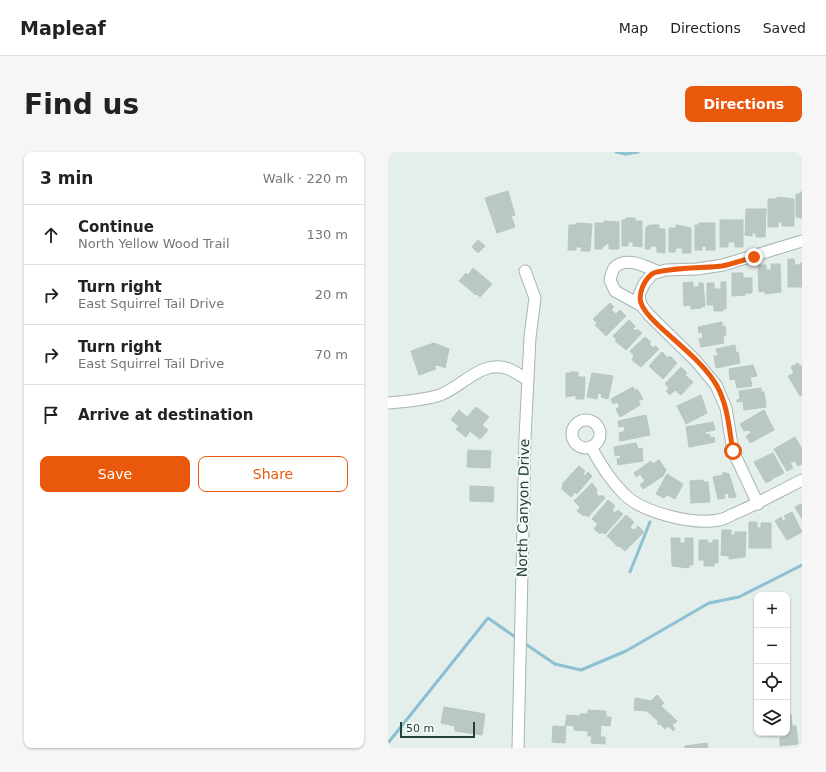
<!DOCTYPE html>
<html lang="en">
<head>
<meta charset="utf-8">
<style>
  :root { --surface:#fff; --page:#f6f6f6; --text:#222; --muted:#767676; --line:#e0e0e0; --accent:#ea580c }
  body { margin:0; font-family:"DejaVu Sans",sans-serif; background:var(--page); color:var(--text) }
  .controls { position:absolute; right:12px; bottom:12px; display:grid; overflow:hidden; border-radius:8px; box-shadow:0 1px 3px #0004 }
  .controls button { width:36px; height:36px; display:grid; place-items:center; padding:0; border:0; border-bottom:1px solid var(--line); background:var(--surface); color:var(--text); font:20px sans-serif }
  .scale { position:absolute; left:12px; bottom:10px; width:75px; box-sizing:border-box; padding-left:4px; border:2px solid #23403b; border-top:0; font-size:11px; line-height:14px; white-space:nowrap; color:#23403b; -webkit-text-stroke:3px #f5faf8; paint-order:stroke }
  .stop { position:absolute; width:12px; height:12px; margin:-9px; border:3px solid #ea580c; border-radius:50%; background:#fff }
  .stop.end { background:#ea580c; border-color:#fff; box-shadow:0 1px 4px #0008 }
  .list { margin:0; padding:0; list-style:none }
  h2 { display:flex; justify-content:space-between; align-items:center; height:52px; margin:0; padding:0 16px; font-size:17px }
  h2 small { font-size:13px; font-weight:400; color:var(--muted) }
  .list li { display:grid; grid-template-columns:26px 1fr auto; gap:12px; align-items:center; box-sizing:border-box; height:60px; padding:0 16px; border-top:1px solid var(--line) }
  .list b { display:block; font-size:15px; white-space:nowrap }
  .list p { margin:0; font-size:13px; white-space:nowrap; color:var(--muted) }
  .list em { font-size:13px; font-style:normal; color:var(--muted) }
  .actions { display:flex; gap:8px; padding:12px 16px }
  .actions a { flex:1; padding:9px 0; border:1px solid var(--accent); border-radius:8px; text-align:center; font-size:14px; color:var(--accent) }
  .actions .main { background:var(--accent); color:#fff }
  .icon { flex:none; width:22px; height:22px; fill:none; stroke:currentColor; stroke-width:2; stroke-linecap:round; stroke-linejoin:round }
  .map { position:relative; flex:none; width:414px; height:596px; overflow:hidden; border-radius:8px }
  header { display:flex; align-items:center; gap:24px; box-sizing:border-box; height:56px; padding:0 20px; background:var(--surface); border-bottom:1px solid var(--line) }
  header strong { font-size:19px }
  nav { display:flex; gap:22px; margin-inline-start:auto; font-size:14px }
  .intro { display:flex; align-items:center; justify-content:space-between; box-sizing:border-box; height:96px; padding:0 24px }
  h1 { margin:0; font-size:28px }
  .button { padding:10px 18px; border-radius:8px; background:var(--accent); color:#fff; font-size:14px; font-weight:700 }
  main { display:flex; gap:24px; padding:0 24px }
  aside { flex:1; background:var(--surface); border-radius:8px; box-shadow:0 1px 3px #0004 }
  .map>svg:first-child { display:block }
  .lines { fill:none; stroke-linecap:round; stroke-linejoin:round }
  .stream { stroke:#8bc1d3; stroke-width:3 }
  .building { fill:#b9c8c3; stroke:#b6c7c2 }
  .minor-casing { stroke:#a6b6b2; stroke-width:13 }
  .minor { stroke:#fff; stroke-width:11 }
  .route { stroke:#ea580c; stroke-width:5 }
  .labels { text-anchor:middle; stroke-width:4; stroke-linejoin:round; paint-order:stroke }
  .street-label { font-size:14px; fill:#23403b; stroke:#f5faf8 }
</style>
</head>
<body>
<header>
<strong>Mapleaf</strong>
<nav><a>Map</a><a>Directions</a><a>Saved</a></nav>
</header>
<div class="intro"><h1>Find us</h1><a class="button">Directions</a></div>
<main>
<aside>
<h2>3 min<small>Walk · 220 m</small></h2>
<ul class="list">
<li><svg class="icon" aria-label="ahead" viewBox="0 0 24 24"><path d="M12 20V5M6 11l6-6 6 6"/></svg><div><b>Continue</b><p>North Yellow Wood Trail</p></div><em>130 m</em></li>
<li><svg class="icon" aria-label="right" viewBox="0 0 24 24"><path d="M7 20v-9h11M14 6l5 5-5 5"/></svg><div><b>Turn right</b><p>East Squirrel Tail Drive</p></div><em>20 m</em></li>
<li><svg class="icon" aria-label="right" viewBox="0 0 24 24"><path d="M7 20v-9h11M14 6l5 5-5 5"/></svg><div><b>Turn right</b><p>East Squirrel Tail Drive</p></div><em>70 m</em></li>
<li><svg class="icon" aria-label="arrive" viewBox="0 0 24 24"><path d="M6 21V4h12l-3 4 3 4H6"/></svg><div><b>Arrive at destination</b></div></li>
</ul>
<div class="actions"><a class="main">Save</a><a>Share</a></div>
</aside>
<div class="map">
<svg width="414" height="596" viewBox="0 0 414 596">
  <rect width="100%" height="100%" fill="#e4eeea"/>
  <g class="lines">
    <path class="stream" d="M228,0L238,2L250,0
      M242,420L262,370
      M136,491L167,512L193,518L238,499L321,451L351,445L414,413
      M0,591L100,466L130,487"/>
  </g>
  <path class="building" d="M120,39L127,63L123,64L127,75L109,81L97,46Z
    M412,40H414V66L408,65V42H412Z
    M389,45L406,47V74H394V70H392L390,71V75H380V47H389Z
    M358,57H378L377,85H368V81H364V84L357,83Z
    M238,66H247V69H254V95L245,94V90H240V94H234V68H238Z
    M332,68H355V95H347V90H340V95H332Z
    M216,69L231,70V97H221V92L219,91L217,94H215L214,97H207V71H216Z
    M188,71L204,72L202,99H193L194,95H188V98H180L181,73H188Z
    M311,71H327V98H318V94H314V98H307V73H311Z
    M262,73H271V77H277V101L269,100V94H263L262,97H257L258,75Z
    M288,73L303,76V101H294L295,96H288L287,100H281V76H288Z
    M90,88L97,94L90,101L84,95Z
    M400,107H406L407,113H411L414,110V135H400Z
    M383,112H392L393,140L377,142V139L371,140L370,113H378V118H383Z
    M85,116L104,132L92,145L89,142L88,143L71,129L78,121L80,123Z
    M344,121H355V126H364V141H357V143L344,144Z
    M305,130V135H311V131H315L317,154L313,155V156L303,157V153L296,154L295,131Z
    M333,130H338V157H335V159H326V153H319V131H326V137H333Z
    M222,151L226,155L223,158L228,162L232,158L238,164L218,184L207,173L209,171L205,167Z
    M241,168L247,174L245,177L247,179L249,177L254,181L238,198L227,189L229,188L225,184Z
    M334,170V175L337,174L338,183L335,184L336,191L313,195L311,187L315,186L314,180L311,181L310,175Z
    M257,185L263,190L261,192L265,196L267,194L271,197L253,215L244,208L246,204L242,199Z
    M46,191L61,197L57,216L50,213L46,214L48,217L31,223L23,199Z
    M347,193L348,201L350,200L352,211L328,216L326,204H330L328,197Z
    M274,200L280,206L282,204L289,211L275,227L261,214Z
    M410,211L412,214L414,213V243L412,244L400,224L406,221L403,215Z
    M365,213L369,224L362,225L364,234L349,236L347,227L342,228L341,217Z
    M293,215L299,221L297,223L305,230L293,243L287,238L282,243L278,239L281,236L277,232Z
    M183,220H190V225H197L196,247H188V243L178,245V221H183Z
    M204,221L225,224L220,247L213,245L214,242L210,241L209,247L199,245Z
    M245,235L247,239L249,237L255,247L250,249L252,253L232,265L228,257L232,255L229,250L225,252L223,247Z
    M373,236V240H376L378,255L356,258L355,249L349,250V248L352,247L351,239Z
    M313,243L319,261L298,272L289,254Z
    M88,255L101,265L94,273L100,278L92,287L82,279L78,285L68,277L71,274L63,268L71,258L79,265Z
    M376,258L386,278L362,291L358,284L363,281L362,278L356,279L352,272Z
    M258,263L262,283L232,289L231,281L237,279L236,274L231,275L230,269Z
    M325,270L327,278L317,280L318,283L321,282L323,286L326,285L327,290L301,295L298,275Z
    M407,285L414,297V312L410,314L407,309L402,311L405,316L399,319L386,297Z
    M248,291L250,297L254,296L255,309L230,313L229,307L233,306L232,303L227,304L226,295Z
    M80,298L103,299L102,316L79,315Z
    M385,301L396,321L386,326L384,323L383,324L385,327L378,331L366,310Z
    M271,308L278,318L275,324L255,337L252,333L257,329L252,322L248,325L246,321L263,309L265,312Z
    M191,314L197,319L195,322L197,324L200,320L204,324L189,342L187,340L183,345L174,337L175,331Z
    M335,320L341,322L348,345L341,346L340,341L336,342L337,346L330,347L325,325L335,323Z
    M279,322L295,332L287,347L279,343L276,346L268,342Z
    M315,328V330H320L322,350L303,351L302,329Z
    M204,331L209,338L208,341L211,345L214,343L217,346L200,365L198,363L196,364L189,359L192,355L186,349Z
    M82,334L106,335L105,350L82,349Z
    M220,348L227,354L224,358L227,361L230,358L235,362L217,382L213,380L212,382L206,377L210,372L204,367Z
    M413,352L414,354V367L407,355Z
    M404,360L414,380L399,388L387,369L393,365L395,369L398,367L396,364Z
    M238,363L246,370L242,375L243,377L247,378L250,374L256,380L237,399L231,394L230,395L219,384Z
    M361,370H369V375L371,376H373V371H383V396H361Z
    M334,378H343V383H347V380H358L357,405L341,407V404L333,403Z
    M283,386H292V391H297V386H305V413H301V416L284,414Z
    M311,388H320L319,391H325V388H330V411H326V414H316V408H311Z
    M269,543L276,551L273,554L289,569L284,573L287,577L285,579L281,574L277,577L272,572L271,573L269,571L271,570L259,559L246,558L247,546L263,549Z
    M56,555L97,562L94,583L67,579V574L53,571Z
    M200,558L218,559V565H223L222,574L213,573L212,585H217V592L203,591L204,584H200V579L186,578V574L178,573L177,591L164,590L165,574L177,575L179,563L192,564V562H200Z
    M403,562L404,574H408L410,592L392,594V586L396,585L395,581H399V563Z
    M319,591L320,596H297V594Z"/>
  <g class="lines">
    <g class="minor-casing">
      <path id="minor" d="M254,154L227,139L222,128C223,125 224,119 226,116C238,103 258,115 271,120
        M0,251C14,250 39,247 52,243C76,234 93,207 121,217C127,220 134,224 140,228
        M184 282a14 14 0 1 1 28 0a14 14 0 1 1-28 0Z
        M203,295C212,312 222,328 236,342C255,361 305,373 331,368C337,367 343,363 348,361C371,351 392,339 414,328
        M370,352L345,299L338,256L328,233L308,209L261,163L253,153L251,143L256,132L264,122L278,118L309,117L335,113L414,89
        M130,596L137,286L142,185L147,146L137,119"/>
    </g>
    <use href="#minor" class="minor"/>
  </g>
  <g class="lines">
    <path class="route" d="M345,299C341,277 340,254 329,234C317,212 289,191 270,173C264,167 256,160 253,151C250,142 256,128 264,122C272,116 320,116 334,114C344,112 355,108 366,105"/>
  </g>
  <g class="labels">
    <g class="street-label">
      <text transform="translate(135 356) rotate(-89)" y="5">North Canyon Drive</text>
    </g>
  </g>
</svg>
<div class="controls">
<button>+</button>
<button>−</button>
<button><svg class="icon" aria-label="locate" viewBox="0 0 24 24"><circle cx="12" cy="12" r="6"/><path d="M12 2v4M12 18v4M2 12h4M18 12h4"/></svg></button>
<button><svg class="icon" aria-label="layers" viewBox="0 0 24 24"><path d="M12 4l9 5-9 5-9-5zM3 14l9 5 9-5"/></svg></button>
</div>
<div class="scale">50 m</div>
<div class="stop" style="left:345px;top:299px"></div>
<div class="stop end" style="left:366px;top:105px"></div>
</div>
</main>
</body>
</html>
